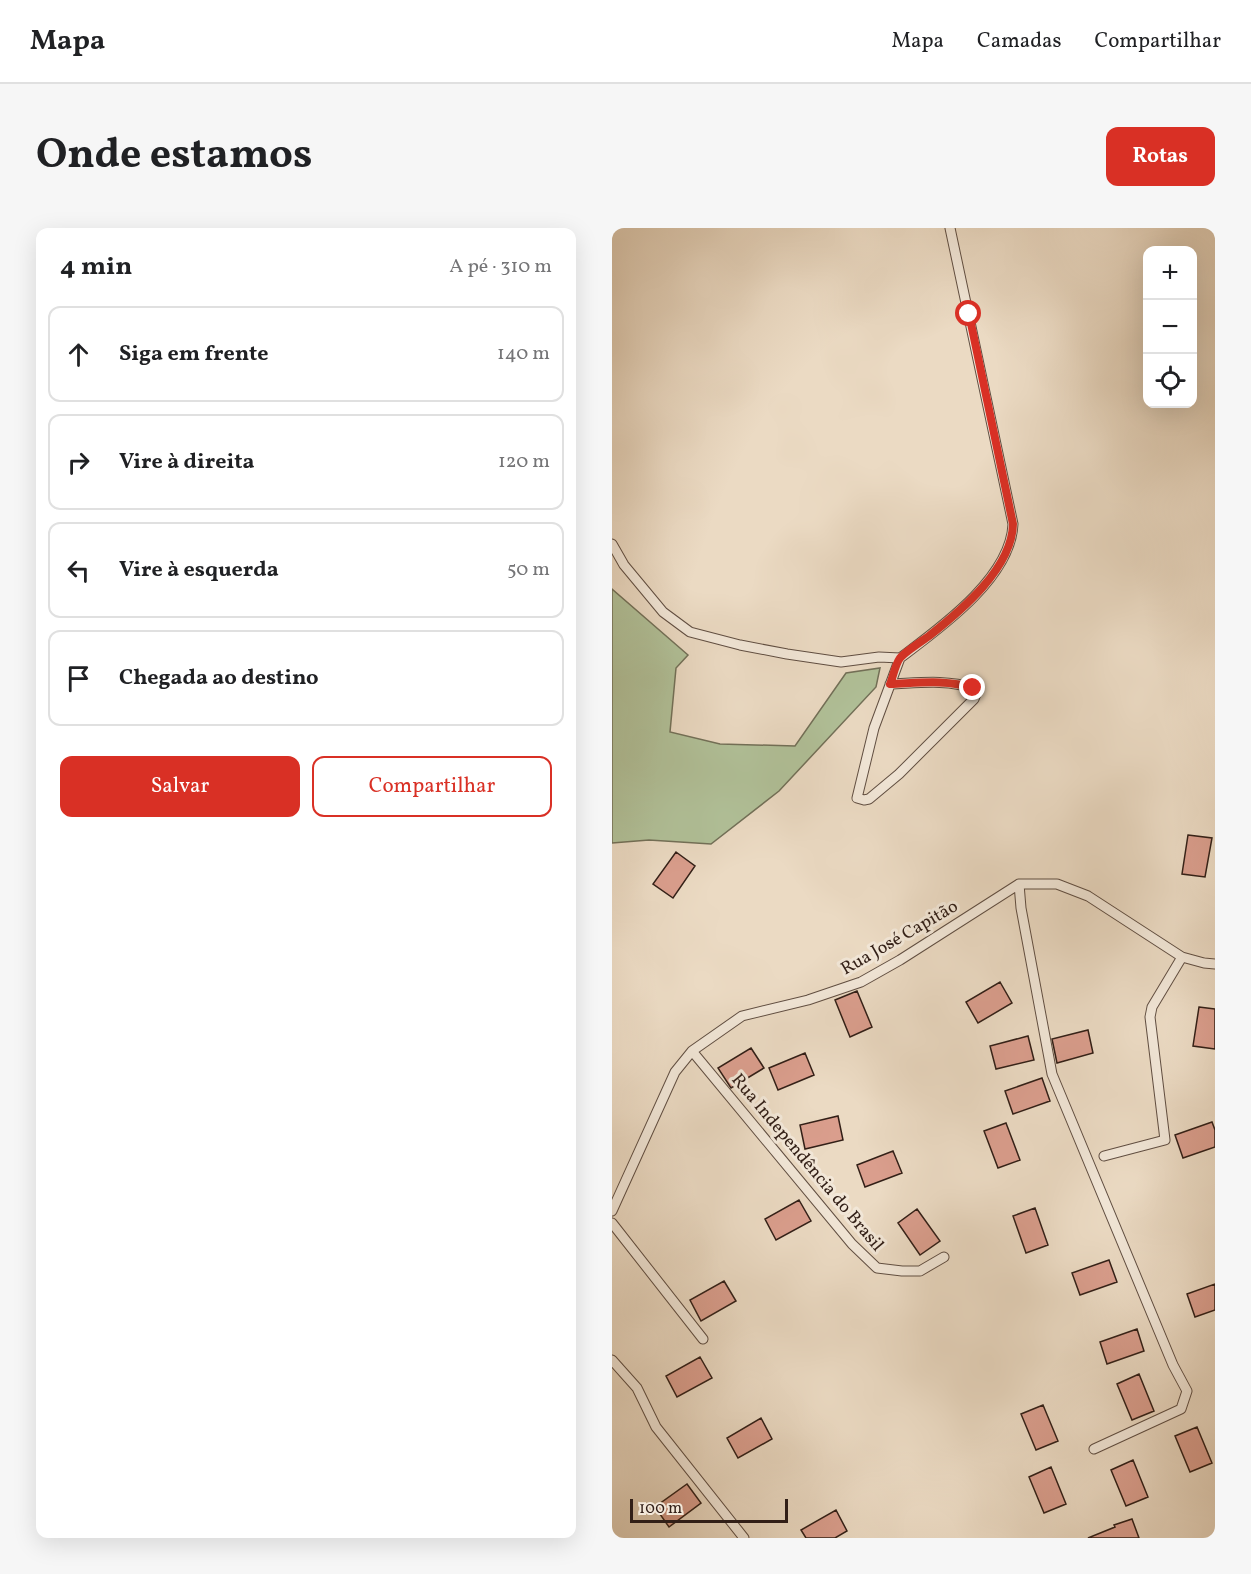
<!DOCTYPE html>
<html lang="pt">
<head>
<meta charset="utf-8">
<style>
  :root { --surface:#fff; --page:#f6f6f6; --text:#202124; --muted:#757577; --line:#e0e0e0; --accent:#d93025 }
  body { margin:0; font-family:Vollkorn,serif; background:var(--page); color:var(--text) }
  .controls { position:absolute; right:18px; top:18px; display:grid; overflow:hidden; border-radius:12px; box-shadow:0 6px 24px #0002 }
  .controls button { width:54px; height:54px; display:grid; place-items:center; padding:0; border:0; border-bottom:2px solid var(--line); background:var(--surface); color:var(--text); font:30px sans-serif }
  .scale { position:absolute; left:18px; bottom:15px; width:158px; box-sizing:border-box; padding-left:6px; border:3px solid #321f17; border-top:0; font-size:16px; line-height:21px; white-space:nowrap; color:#321f17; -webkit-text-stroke:4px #f2e7d8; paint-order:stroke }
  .stop { position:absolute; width:18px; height:18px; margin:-14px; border:4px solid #d93025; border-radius:50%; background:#fff }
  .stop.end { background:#d93025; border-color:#fff; box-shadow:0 2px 6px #0008 }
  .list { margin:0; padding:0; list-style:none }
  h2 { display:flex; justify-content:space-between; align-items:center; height:78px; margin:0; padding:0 24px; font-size:26px }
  h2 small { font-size:20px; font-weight:400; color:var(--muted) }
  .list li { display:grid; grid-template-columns:39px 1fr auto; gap:18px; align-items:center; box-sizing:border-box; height:96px; margin:0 12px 12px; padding:0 12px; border:2px solid var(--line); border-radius:12px }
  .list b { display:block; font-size:22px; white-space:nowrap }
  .list em { font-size:20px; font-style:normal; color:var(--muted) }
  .actions { display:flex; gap:12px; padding:18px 24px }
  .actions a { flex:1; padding:14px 0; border:2px solid var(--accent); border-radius:12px; text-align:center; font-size:21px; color:var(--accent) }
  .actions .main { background:var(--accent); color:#fff }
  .icon { flex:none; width:33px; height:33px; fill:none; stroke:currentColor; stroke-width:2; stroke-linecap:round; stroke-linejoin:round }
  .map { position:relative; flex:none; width:603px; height:1310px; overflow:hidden; border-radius:12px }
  header { display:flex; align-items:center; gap:36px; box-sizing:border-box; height:84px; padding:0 30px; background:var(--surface); border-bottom:2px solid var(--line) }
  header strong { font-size:28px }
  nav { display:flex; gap:33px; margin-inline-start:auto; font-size:21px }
  .intro { display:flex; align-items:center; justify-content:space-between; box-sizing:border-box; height:144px; padding:0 36px }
  h1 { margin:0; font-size:42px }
  .button { padding:15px 27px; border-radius:12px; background:var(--accent); color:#fff; font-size:21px; font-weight:700 }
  main { display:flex; gap:36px; padding:0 36px }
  aside { flex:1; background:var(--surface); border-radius:12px; box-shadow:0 6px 24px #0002 }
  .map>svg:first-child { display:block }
  .green { fill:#b1c199; stroke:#727058; stroke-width:1.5 }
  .building { fill:#da9e8d; stroke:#321f17; stroke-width:1.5 }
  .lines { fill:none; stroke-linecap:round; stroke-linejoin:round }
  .street-casing { stroke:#604e42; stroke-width:11 }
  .street { stroke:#f2e7d8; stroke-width:9 }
  .route { stroke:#d93025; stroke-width:8 }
  .labels { text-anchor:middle; stroke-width:6; stroke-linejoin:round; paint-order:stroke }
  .street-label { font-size:18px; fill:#321f17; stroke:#f2e7d8 }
</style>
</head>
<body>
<header>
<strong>Mapa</strong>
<nav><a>Mapa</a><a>Camadas</a><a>Compartilhar</a></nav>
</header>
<div class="intro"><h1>Onde estamos</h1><a class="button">Rotas</a></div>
<main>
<aside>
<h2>4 min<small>A pé · 310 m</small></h2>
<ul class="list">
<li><svg class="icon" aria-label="ahead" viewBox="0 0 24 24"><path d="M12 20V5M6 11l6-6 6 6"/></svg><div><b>Siga em frente</b></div><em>140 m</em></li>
<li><svg class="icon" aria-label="right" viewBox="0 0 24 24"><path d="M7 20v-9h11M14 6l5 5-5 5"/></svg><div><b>Vire à direita</b></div><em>120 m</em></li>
<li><svg class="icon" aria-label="left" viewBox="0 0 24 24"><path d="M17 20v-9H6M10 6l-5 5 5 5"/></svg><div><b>Vire à esquerda</b></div><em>50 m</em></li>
<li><svg class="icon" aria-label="arrive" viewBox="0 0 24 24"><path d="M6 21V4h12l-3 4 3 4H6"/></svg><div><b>Chegada ao destino</b></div></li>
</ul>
<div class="actions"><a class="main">Salvar</a><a>Compartilhar</a></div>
</aside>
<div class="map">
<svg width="603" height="1310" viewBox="0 0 603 1310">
  <rect width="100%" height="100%" fill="#ebdac3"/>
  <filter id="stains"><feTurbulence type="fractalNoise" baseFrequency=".00333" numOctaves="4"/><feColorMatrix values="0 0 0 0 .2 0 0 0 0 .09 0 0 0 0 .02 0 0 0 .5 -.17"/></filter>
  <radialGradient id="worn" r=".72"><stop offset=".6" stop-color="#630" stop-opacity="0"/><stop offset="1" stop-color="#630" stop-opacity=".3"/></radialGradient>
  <path class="green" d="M0,361L76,427L64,440L58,504L108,516L183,518L234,445L268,440L264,459L167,563L99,616L37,612L0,615Z"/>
  <path class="building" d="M576,607L600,610L593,649L570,646Z
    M64,624L83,638L61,670L41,656Z
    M388,754L400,775L366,795L354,774Z
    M245,763L260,799L238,809L223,772Z
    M587,779L603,781V821L581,818Z
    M476,802L481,825L445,835L440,811Z
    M416,808L422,832L384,841L378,818Z
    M139,820L152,840L119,860L106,840Z
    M193,825L202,847L166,862L157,840Z
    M430,850L438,873L401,886L393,863Z
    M226,888L231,912L193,921L188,897Z
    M600,894L603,902V919L571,930L563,907Z
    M394,895L408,932L386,940L372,903Z
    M281,923L290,945L253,959L245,937Z
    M187,972L199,993L164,1012L153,991Z
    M423,980L436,1017L414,1025L401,988Z
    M305,981L328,1013L308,1027L286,995Z
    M497,1032L505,1054L468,1067L460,1045Z
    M112,1053L124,1073L89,1093L78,1072Z
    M603,1056V1082L583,1089L575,1066Z
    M525,1101L532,1123L495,1136L488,1114Z
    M88,1129L100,1150L65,1169L54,1148Z
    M527,1146L542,1183L520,1192L505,1156Z
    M431,1177L446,1213L424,1222L409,1186Z
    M149,1190L160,1211L126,1230L115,1210Z
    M585,1199L600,1235L578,1244L563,1208Z
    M521,1232L536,1269L514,1278L499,1242Z
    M439,1239L454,1276L432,1285L417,1249Z
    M75,1256L89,1275L57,1299L43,1279Z
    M224,1282L235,1303L223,1310H194L189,1302Z
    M520,1291L527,1310H476L503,1299L502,1297Z"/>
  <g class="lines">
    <g class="street-casing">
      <path id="street" d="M0,316L12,337L51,384L78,404L128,417L175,426L229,434L267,429L288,430C328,400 399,350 401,296L338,0
        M278,456C306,455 334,451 361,460L364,466L362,471L287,546L257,571L252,572L245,570L262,500L288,430
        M407,656L409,680L440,846L561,1137L575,1163L569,1181L482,1221
        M80,823L240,1016L265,1040L290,1043H308L332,1029
        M492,928L553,912L538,789L540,779L570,729
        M0,983L63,844L80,823L130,788L196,772L249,754L288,732L407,656H445L476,668L570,729L592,735L603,736
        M0,995L91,1111
        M0,1132L25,1160L44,1199L132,1310"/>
    </g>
    <use href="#street" class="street"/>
  </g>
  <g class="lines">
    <path class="route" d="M357,86L401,296C400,340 350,382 317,408C310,413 293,424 288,430C283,437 281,449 278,456C306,455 334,451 361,460"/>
  </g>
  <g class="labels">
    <g class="street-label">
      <text transform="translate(287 709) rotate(-30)" y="6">Rua José Capitão</text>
      <text transform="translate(196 934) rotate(50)" y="6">Rua Independência do Brasil</text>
    </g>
  </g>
  <rect width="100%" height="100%" filter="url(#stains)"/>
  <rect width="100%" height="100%" fill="url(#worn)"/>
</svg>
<div class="controls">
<button>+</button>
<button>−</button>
<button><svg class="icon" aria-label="locate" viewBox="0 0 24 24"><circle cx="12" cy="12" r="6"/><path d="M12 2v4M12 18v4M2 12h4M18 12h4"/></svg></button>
</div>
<div class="scale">100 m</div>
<div class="stop" style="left:357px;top:86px"></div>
<div class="stop end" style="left:361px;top:460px"></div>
</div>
</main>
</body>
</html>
